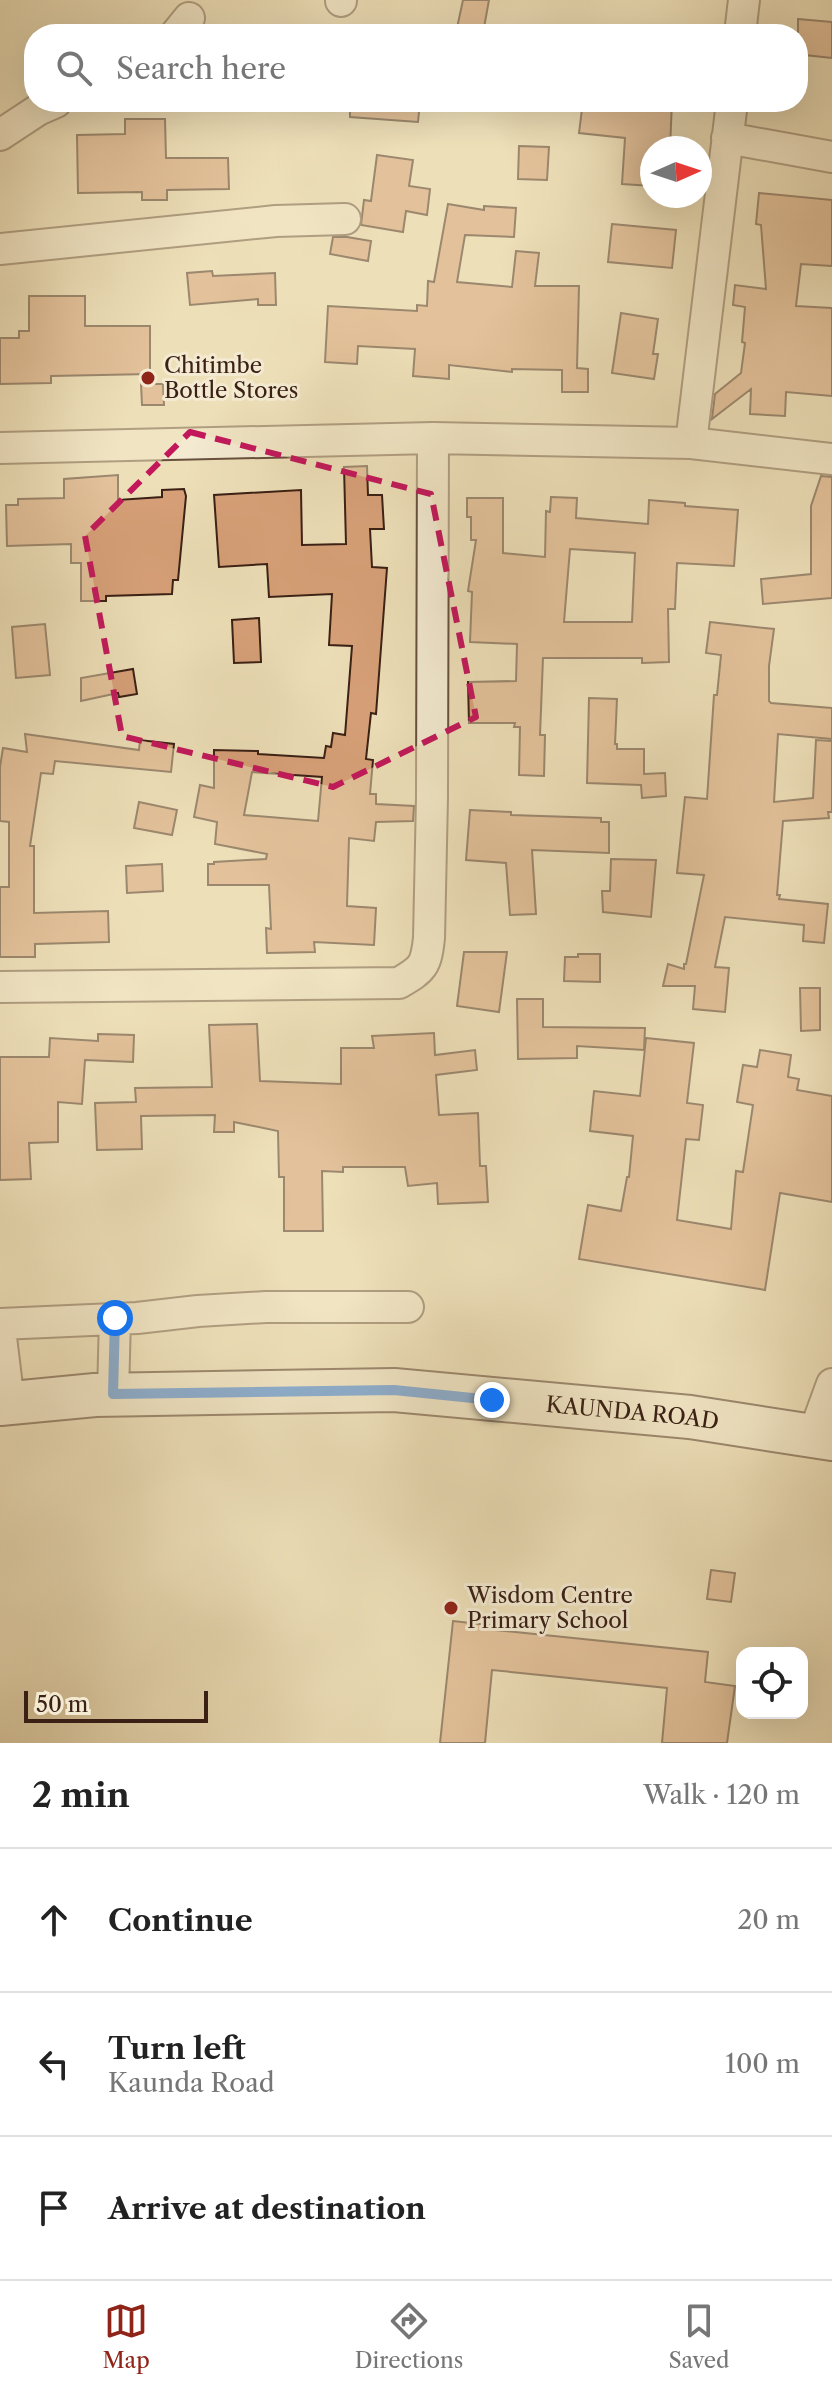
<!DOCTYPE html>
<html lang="en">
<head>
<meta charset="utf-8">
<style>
  :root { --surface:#fff; --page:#f2f2f2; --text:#222; --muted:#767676; --line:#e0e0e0; --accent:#8f2418 }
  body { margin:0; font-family:"Libre Caslon Text",serif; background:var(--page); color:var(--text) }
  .controls { position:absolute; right:24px; bottom:24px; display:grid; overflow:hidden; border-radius:16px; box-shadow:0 8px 32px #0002 }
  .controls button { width:72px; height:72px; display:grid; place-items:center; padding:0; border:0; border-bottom:2px solid var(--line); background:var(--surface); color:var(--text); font:40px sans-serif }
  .compass { position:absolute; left:640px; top:136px; width:72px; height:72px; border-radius:50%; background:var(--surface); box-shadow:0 8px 32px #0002; rotate:87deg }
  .scale { position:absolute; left:24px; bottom:20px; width:184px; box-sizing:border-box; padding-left:8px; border:4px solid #3a2015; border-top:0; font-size:22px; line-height:28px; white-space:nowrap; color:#3a2015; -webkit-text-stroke:6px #f3ead1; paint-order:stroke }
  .stop { position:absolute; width:24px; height:24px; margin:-18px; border:6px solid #1a73e8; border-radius:50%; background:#fff }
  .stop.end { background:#1a73e8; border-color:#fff; box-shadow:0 2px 8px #0008 }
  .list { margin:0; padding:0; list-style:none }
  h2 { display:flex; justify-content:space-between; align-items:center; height:104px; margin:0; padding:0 32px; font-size:34px }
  h2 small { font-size:26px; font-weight:400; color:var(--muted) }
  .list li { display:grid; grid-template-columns:52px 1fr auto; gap:24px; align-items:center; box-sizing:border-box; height:144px; padding:0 32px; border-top:2px solid var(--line) }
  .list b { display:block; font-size:30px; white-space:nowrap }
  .list p { margin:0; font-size:26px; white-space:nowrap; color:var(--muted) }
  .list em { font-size:26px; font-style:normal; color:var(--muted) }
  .icon { flex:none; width:44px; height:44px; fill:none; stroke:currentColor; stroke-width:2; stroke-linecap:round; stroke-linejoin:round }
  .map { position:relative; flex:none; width:832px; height:1743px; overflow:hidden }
  .search { position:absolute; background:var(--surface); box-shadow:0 8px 32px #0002; left:24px; right:24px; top:24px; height:88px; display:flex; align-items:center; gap:20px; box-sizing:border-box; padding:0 28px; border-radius:32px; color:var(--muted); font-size:30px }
  .sheet { height:536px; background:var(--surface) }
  nav { display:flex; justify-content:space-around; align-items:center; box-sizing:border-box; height:112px; border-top:2px solid var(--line); background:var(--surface); font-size:22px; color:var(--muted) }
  nav a { display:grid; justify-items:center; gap:4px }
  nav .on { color:var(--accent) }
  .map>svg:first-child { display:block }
  .building { fill:#d7a078; stroke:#3a2015; stroke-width:2; fill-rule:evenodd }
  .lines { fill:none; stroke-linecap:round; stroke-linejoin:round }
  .minor-casing { stroke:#67503e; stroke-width:34 }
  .secondary-casing { stroke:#3a2015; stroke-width:46 }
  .minor { stroke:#f3ead1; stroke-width:30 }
  .secondary { stroke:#f3ead1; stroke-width:42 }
  .route { stroke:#1a73e8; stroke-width:10 }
  .marked { fill:none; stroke:#c2185b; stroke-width:6; stroke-dasharray:16 10; stroke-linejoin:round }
  .poi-dot { fill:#8f2418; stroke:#f3ead1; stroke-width:3 }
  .labels { text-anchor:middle; stroke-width:6; stroke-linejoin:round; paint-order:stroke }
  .poi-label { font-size:22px; fill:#3a2015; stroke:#f3ead1; text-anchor:start }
  .street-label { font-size:22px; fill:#3a2015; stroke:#f3ead1 }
</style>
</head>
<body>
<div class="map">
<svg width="832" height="1743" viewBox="0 0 832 1743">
  <rect width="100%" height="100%" fill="#eddfb8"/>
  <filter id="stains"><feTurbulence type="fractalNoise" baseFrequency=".0025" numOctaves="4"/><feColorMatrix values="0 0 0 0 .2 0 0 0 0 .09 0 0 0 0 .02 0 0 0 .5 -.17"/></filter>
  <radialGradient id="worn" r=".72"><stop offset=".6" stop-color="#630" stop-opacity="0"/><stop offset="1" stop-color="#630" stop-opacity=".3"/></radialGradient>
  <path class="building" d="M463,0H489L483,33L457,28Z
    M798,19L832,22V58L805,55V49L798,48Z
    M350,102H420L418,122L350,117Z
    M609,102H672L670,148H652V186L622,184L625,138L579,133L582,109L609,111Z
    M125,119H165L166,158H228L229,189L167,190V200H142V192L78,193L77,135L125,134Z
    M519,146L549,147L547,180L518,179Z
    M377,155L413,160L409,186L430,189L427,215L406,211L403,232L361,225L364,200L371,201Z
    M759,193L832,200V266L801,264L796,306L832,308V396L786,392L785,416L750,414L751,389L712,419L715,394L741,373L745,343L742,342L745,307L733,305L735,285L766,289L761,225L756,224Z
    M448,204L484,210V206L516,208L514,237L465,235L457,282L512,287L516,251L539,253L535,286H579L577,368L588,369V392H562V370L512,369V372L449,365V379L413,376L415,349L358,346L357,364L325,362L328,306L417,311V305L427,306L428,281L434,282Z
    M612,224L676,230L672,268L608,262Z
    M333,237H347L371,241L368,261L330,254Z
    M212,271L213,276L275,273L276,305H258V299L190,305L187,273Z
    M29,296H85V326H150V374L51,376V383L0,384V338H19V331H29Z
    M621,313L658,319L653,354H658L654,379L612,373Z
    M141,384H163L164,405H142Z
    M367,466L368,495H382L384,529H370L372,567L387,568L376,714L371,713L366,759L373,760L370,794H376V804L414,806L413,821L376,822L374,841L349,838L347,906L376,908L374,945L314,942L315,952L267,953L266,928L271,929L269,885H208V864H214V862L266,859L267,854L215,844L217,822L194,817L200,785L214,788V750L258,751V754L324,758L326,746L331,747L333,733L345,735L352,646L329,645L332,594L269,597L267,564L219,567L214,495L301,490L302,545L346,544L344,467ZM252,772L322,777L318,821L244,815Z
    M118,475V500L162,497V490L184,489L186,496L178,580H173L172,594L106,596V601H81V563H71V544L7,546L6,505H18V499L64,498V479Z
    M821,476L832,477V598L763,604L761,579L811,574V506Z
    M551,497L577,498L576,518L648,524L649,500L685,503V506L738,510L734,566L677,563L675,609H668L669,662L642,663V658H543L540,735H545L544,776L519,775L520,727H514L515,723H469L468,682L516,681L517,644L470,642L472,592L468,591L476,540H471V517H467V498H503V553L545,557L546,511L550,512ZM570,549L635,553L632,622H564Z
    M259,618L261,662L234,663L232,620Z
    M710,622L774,629L769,666V701L771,703L832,708V739L778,734L774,802L813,798L816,740L832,741V812H828L829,818L783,821L777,895H780L779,899L828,904L824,943L803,941L804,925L725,917L715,967L729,968L725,1012L693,1009L695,986H663L668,964L684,969V964H686L704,875L677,873L685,797L707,799L714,695H717L721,655L706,653Z
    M45,624L50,675L16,678L12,627Z
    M133,669L137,694L119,697L118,693L81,701V678Z
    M589,698L617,699L615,744H617V749H644V774L665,773L666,796L642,798L641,785L587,783Z
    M25,734L139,750L140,740L174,744L171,772L55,761L53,774L41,773L30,846H34V913L108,911L109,942L35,944V957H0V887H9V822L0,821V767L3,748L27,752Z
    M139,802L177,810L172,835L134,828Z
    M470,810L511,812V815L601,818V822H609V853L532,850L536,914L510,915L506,863L466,860Z
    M611,859L656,860L651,917L603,912L602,891H610Z
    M162,864L163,891L127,893L126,866Z
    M464,952H507L499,1012L457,1006Z
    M578,954H600V982L564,981L565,957H578Z
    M800,988H820V1030L801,1031Z
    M517,999H543V1027L645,1028L644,1050L577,1046V1058L518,1059Z
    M257,1024L260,1081L341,1084V1048H374L372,1036L434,1033L435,1055L475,1050L477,1070L436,1075L439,1115L478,1113L480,1166H486L488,1202L438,1204L437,1183L408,1186L405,1167H343V1172L322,1171L323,1231H284V1177H279L278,1131L234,1122V1132H214L215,1115L141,1116L142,1149L97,1150L95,1103L136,1102L135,1088L212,1087L209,1025Z
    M98,1034L134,1035L133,1062L85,1060L82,1104L58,1102V1142L29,1143L31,1179L0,1180V1057H49L50,1038L98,1041Z
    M646,1038L694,1043L687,1103L703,1105L699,1140L686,1139L677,1220L731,1229L736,1171L743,1172L753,1105L737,1102L743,1065L757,1067L760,1050L791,1055L788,1077L799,1079L797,1090L832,1096V1202L780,1193L765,1290L579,1259L588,1205L621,1211L627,1177H629L633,1136L590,1131L594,1091L640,1096Z
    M711,1570L735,1573L731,1602L707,1599Z
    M453,1621L497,1626L496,1630L708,1652L705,1682L735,1686L727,1743H662L667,1688L492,1670L485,1743H440Z"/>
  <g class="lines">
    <g class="minor-casing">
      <path id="minor" d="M341,0V1
        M176,34L189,18
        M740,34L744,0
        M0,135L38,110L56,102
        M727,138L832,157
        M0,249L276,221L345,219
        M691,443L732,102
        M0,448L433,438L691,443L832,459
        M0,987L399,983C423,969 426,966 429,938L432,797L433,438
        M0,1324L137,1318L198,1311L266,1307H408
        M0,1329L9,1403
        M113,1394L115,1318
        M813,1436L832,1384"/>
    </g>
    <g class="secondary-casing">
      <g id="secondary">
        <path id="s1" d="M0,1404L95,1395L394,1390L690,1417L832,1439"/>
      </g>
    </g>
    <use href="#minor" class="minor"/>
    <use href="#secondary" class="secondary"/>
  </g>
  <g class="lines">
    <path class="route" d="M115,1318L113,1394L394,1390L492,1400"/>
  </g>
  <path d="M0 0H832V1743H0ZM190,432L431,494L476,717L333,787L122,736L85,536Z" fill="#eddfb8" fill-opacity=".55" fill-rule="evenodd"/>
  <path class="marked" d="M190,432L431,494L476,717L333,787L122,736L85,536Z"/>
  <g class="poi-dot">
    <circle cx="148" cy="378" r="8"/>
    <circle cx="451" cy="1608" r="8"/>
  </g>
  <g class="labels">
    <g class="poi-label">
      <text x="164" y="373">Chitimbe<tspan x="164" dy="25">Bottle Stores</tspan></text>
      <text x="467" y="1603">Wisdom Centre<tspan x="467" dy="25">Primary School</tspan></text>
    </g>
    <g class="street-label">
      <text dy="8" stroke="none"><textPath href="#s1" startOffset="634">KAUNDA ROAD</textPath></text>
    </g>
  </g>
  <rect width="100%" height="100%" filter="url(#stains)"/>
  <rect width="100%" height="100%" fill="url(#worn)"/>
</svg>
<div class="controls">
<button><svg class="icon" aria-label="locate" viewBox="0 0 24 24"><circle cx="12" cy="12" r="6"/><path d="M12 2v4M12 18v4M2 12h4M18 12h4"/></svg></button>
</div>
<svg class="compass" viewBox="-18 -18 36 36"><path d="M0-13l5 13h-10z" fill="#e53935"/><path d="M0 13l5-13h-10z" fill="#767676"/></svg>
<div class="scale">50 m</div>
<div class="stop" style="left:115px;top:1318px"></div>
<div class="stop end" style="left:492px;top:1400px"></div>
<div class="search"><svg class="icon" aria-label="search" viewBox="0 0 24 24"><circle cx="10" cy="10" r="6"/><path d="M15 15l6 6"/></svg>Search here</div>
</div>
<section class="sheet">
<h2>2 min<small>Walk · 120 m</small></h2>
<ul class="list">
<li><svg class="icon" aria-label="ahead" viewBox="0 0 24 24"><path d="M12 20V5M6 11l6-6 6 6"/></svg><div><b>Continue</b></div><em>20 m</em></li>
<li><svg class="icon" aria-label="left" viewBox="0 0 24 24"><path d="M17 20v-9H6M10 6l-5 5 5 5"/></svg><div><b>Turn left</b><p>Kaunda Road</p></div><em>100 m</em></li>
<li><svg class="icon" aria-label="arrive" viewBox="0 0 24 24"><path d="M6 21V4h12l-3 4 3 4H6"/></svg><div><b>Arrive at destination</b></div></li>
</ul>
</section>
<nav>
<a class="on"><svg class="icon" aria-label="map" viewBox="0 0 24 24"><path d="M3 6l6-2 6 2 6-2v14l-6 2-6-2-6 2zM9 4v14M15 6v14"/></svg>Map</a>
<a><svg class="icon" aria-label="directions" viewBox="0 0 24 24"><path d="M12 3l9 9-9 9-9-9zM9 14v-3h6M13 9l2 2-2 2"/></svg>Directions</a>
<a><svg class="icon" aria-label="saved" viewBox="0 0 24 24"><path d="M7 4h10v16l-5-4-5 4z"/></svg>Saved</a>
</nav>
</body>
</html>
